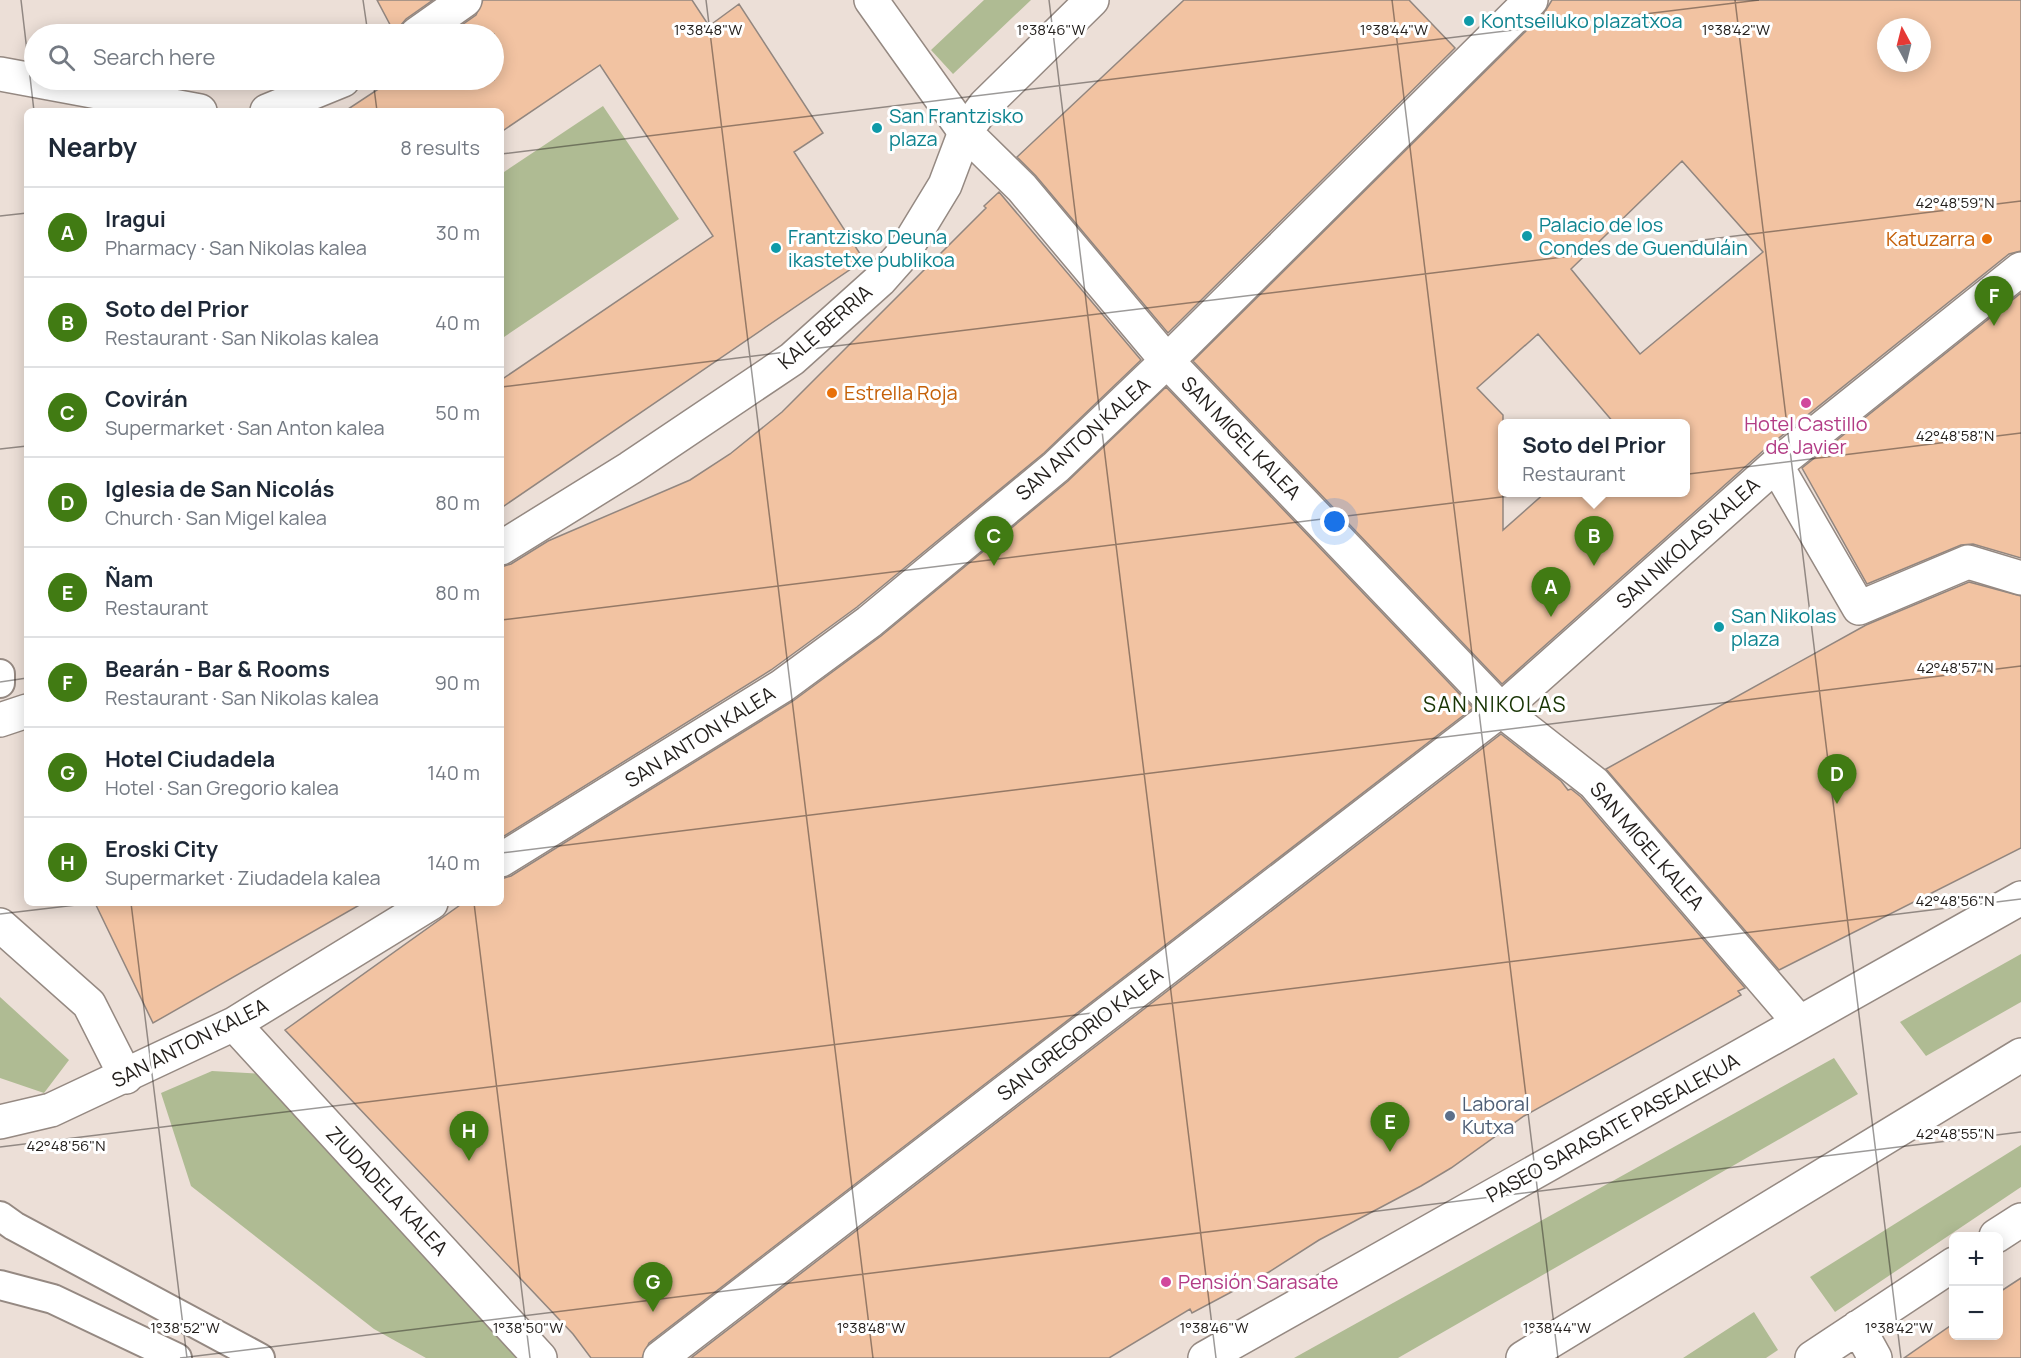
<!DOCTYPE html>
<html lang="en">
<head>
<meta charset="utf-8">
<style>
  :root { --surface:#fff; --page:#f6f6f7; --text:#1f2937; --muted:#747a83; --line:#e0e1e3; --accent:#417b13 }
  body { margin:0; font-family:Manrope,sans-serif; background:var(--page); color:var(--text) }
  .controls { position:absolute; right:18px; bottom:18px; display:grid; overflow:hidden; border-radius:9px; box-shadow:0 3px 15px #0003 }
  .controls button { width:54px; height:54px; display:grid; place-items:center; padding:0; border:0; border-bottom:2px solid var(--line); background:var(--surface); color:var(--text); font:30px sans-serif }
  .compass { position:absolute; left:1877px; top:18px; width:54px; height:54px; border-radius:50%; background:var(--surface); box-shadow:0 3px 15px #0003; rotate:353deg }
  .you { position:absolute; left:1335px; top:522px; width:21px; height:21px; margin:-15px; border:4px solid #fff; border-radius:50%; background:#1a73e8; box-shadow:0 0 0 9px #1a73e833 }
  .badge { display:grid; place-items:center; width:39px; height:39px; border-radius:50%; background:var(--accent); color:#fff; font-size:20px; font-weight:700 }
  .pin { position:absolute; translate:-50% -50px; filter:drop-shadow(0 2px 3px #0008) }
  .pin::after { content:''; position:absolute; top:32px; width:21px; height:18px; background:inherit; clip-path:polygon(0 0,100% 0,50% 100%) }
  .popup { position:absolute; left:1498px; top:419px; width:192px; height:78px; box-sizing:border-box; display:grid; place-content:center; border-radius:9px; background:var(--surface); filter:drop-shadow(0 2px 4px #0005); font-size:20px; white-space:nowrap; color:var(--muted) }
  .popup b { font-size:22px; color:var(--text) }
  .popup::after { content:''; position:absolute; left:50%; top:100%; margin-left:-12px; border:12px solid transparent; border-top-color:var(--surface) }
  .list { margin:0; padding:0; list-style:none }
  h2 { display:flex; justify-content:space-between; align-items:center; height:78px; margin:0; padding:0 24px; font-size:26px }
  h2 small { font-size:20px; font-weight:400; color:var(--muted) }
  .list li { display:grid; grid-template-columns:39px 1fr auto; gap:18px; align-items:center; box-sizing:border-box; height:90px; padding:0 24px; border-top:2px solid var(--line) }
  .list b { display:block; font-size:22px; white-space:nowrap }
  .list p { margin:0; font-size:20px; white-space:nowrap; color:var(--muted) }
  .list em { font-size:20px; font-style:normal; color:var(--muted) }
  .icon { flex:none; width:33px; height:33px; fill:none; stroke:currentColor; stroke-width:2; stroke-linecap:round; stroke-linejoin:round }
  .map { position:relative; flex:none; width:2021px; height:1358px; overflow:hidden }
  .search { position:absolute; background:var(--surface); box-shadow:0 3px 15px #0003; left:24px; top:24px; width:480px; height:66px; display:flex; align-items:center; gap:15px; box-sizing:border-box; padding:0 21px; border-radius:33px; color:var(--muted); font-size:22px }
  .panel { position:absolute; background:var(--surface); box-shadow:0 3px 15px #0003; left:24px; top:108px; width:480px; height:798px; border-radius:9px }
  .map>svg:first-child { display:block }
  .green { fill:#afbb93 }
  .building { fill:#f2c3a2; stroke:#92867f; stroke-width:1.5; fill-rule:evenodd }
  .lines { fill:none; stroke-linecap:round; stroke-linejoin:round }
  .service-casing { stroke:#958982; stroke-width:32 }
  .pedestrian-casing { stroke:#958982; stroke-width:36 }
  .minor-casing { stroke:#958982; stroke-width:36 }
  .service { stroke:#fff; stroke-width:28 }
  .pedestrian { stroke:#fff; stroke-width:33 }
  .minor { stroke:#fff; stroke-width:33 }
  .ticks { fill:none; stroke:#24201d; stroke-width:1.5; stroke-opacity:0.45 }
  .culture-dot { fill:#0f9aa8; stroke:#fff; stroke-width:2 }
  .food-dot { fill:#e8710a; stroke:#fff; stroke-width:2 }
  .hotel-dot { fill:#d1479c; stroke:#fff; stroke-width:2 }
  .service-dot { fill:#5c6f8a; stroke:#fff; stroke-width:2 }
  .labels { text-anchor:middle; stroke-width:6; stroke-linejoin:round; paint-order:stroke }
  .culture-label { font-size:20px; fill:#0d838f; stroke:#fff; text-anchor:start }
  .food-label { font-size:20px; fill:#c56008; stroke:#fff; text-anchor:end }
  .street-label { font-size:20px; fill:#24201d; stroke:#fff }
  .hotel-label { font-size:20px; fill:#b23c85; stroke:#fff }
  .service-label { font-size:20px; fill:#4e5e75; stroke:#fff; text-anchor:start }
  .neighbourhood-label { font-size:21px; letter-spacing:1.5px; fill:#183404; stroke:#fff }
  .ticks-label { font-size:15px; text-anchor:middle; fill:#24201d; stroke:#fff; stroke-width:6; stroke-linejoin:round; paint-order:stroke }
</style>
</head>
<body>
<div class="map">
<svg width="2021" height="1358" viewBox="0 0 2021 1358">
  <rect width="100%" height="100%" fill="#ecdfd7"/>
  <path class="green" d="M984,0H1031L953,74L931,50Z
    M603,106L679,219L501,339V174Z
    M2021,954V1002L1926,1056L1900,1022Z
    M0,997L69,1060L44,1093L0,1078Z
    M1834,1058L1858,1094L1398,1358H1294Z
    M212,1071L263,1074L526,1358H426L374,1329L191,1186L161,1093Z
    M2021,1145V1187L1835,1312L1810,1277Z
    M1754,1312L1778,1350L1766,1358H1683Z"/>
  <path class="building" d="M377,0H433L406,19L400,26L398,34H395Z
    M483,0H692L709,26L739,4L823,133L794,152L864,260L501,508V380L713,236L600,65L501,132V111H345L392,80H494V34H449L476,15Z
    M1184,0H1409L1455,48L1168,333L1036,176L1017,157Z
    M1552,0H2021V251L2009,254L1764,450L1502,684L1193,361L1544,13ZM1886,27H1922V63H1886ZM1682,161L1763,252L1640,354L1571,269ZM1538,334L1614,423H1686V492H1546L1503,530V415L1477,388Z
    M999,192L1141,360L1044,453L857,607L771,670L501,838V567L511,564L548,541L690,480L730,454L782,412L986,208L984,206Z
    M2021,293V558L1973,544L1961,545L1867,584L1802,468Z
    M1166,387L1473,708L649,1343L642,1358H591L573,1334L285,1030L463,903H501V879L511,876L793,701L881,636L1068,481Z
    M1969,582L2021,596V848L1779,970L1606,769L1866,625Z
    M1501,734L1561,781L1568,790L1571,789L1581,797L1745,988L1738,991L1741,995L1524,1116L1451,1168L1421,1186L1319,1240L1269,1272L1192,1313L1190,1309L1109,1358H691Z
    M95,903H363L153,1023Z
    M2021,1278V1358H1904L1953,1324V1335H1998V1293Z"/>
  <g class="lines">
    <g class="service-casing">
      <path id="service" d="M0,674V683
        M0,1216L14,1226L260,1358
        M0,1285L53,1299L177,1358"/>
    </g>
    <g class="pedestrian-casing">
      <path id="pedestrian" d="M871,0L965,132
        M0,925L89,1004L126,1077
        M1205,1358L2021,898
        M1523,1358L2021,1055"/>
    </g>
    <g class="minor-casing">
      <path id="minor" d="M417,34L465,0
        M0,74L200,111
        M267,111L343,80
        M965,132L1022,188L1167,361L1501,710L1594,783L1799,1022
        M1776,465L1859,608L1968,562L2021,578
        M501,548L630,468L792,359L880,280L903,254L945,185L965,132L985,105L1092,0
        M0,720L27,711
        M501,860L782,686L869,622L1056,467L1167,361L1531,0
        M234,1024L540,1358
        M0,1122L51,1110L234,1024L431,903
        M1996,1236L2021,1220
        M1858,1327L1875,1358
        M660,1358L1501,710L1776,465L2021,269
        M1812,1358L1954,1264"/>
    </g>
    <use href="#service" class="service"/>
    <use href="#pedestrian" class="pedestrian"/>
    <use href="#minor" class="minor"/>
  </g>
  <path class="ticks" d="M21,0L34,111M363,0L368,34M706,0L873,1358M1049,0L1216,1358M1392,0L1558,1358M1735,0L1901,1358M373,80L377,111M501,154L1759,0M0,216L27,213M501,387L2021,201M0,449L27,446M501,620L2021,433M0,682L27,678M501,853L2021,666M131,903L187,1358M474,903L530,1358M0,914L93,903M0,1147L2021,899M180,1358L2021,1132"/>
  <g class="culture-dot">
    <circle cx="1469" cy="21" r="6"/>
    <circle cx="877" cy="128" r="6"/>
    <circle cx="1527" cy="236" r="6"/>
    <circle cx="776" cy="248" r="6"/>
    <circle cx="1719" cy="627" r="6"/>
  </g>
  <g class="food-dot">
    <circle cx="1987" cy="239" r="6"/>
    <circle cx="832" cy="393" r="6"/>
  </g>
  <g class="hotel-dot">
    <circle cx="1806" cy="403" r="6"/>
    <circle cx="1166" cy="1282" r="6"/>
  </g>
  <circle class="service-dot" cx="1450" cy="1116" r="6"/>
  <g class="labels">
    <g class="culture-label">
      <text x="1481" y="28">Kontseiluko plazatxoa</text>
      <text x="889" y="123">San Frantzisko<tspan x="889" dy="23">plaza</tspan></text>
      <text x="1539" y="232">Palacio de los<tspan x="1539" dy="23">Condes de Guenduláin</tspan></text>
      <text x="788" y="244">Frantzisko Deuna<tspan x="788" dy="23">ikastetxe publikoa</tspan></text>
      <text x="1731" y="623">San Nikolas<tspan x="1731" dy="23">plaza</tspan></text>
    </g>
    <g class="food-label">
      <text x="1975" y="246">Katuzarra</text>
      <text x="844" y="400" text-anchor="start">Estrella Roja</text>
    </g>
    <g class="street-label">
      <text transform="translate(825 327) rotate(-41)" y="7">KALE BERRIA</text>
      <text transform="translate(1241 438) rotate(46)" y="7">SAN MIGEL KALEA</text>
      <text transform="translate(1083 439) rotate(-42)" y="7">SAN ANTON KALEA</text>
      <text transform="translate(1688 543) rotate(-42)" y="7">SAN NIKOLAS KALEA</text>
      <text transform="translate(700 737) rotate(-32)" y="7">SAN ANTON KALEA</text>
      <text transform="translate(1647 846) rotate(49)" y="7">SAN MIGEL KALEA</text>
      <text transform="translate(1080 1034) rotate(-38)" y="7">SAN GREGORIO KALEA</text>
      <text transform="translate(190 1043) rotate(-27)" y="7">SAN ANTON KALEA</text>
      <text transform="translate(1613 1128) rotate(-29)" y="7">PASEO SARASATE PASEALEKUA</text>
      <text transform="translate(387 1191) rotate(47)" y="7">ZIUDADELA KALEA</text>
    </g>
    <g class="hotel-label">
      <text x="1806" y="431">Hotel Castillo<tspan x="1806" dy="23">de Javier</tspan></text>
      <text x="1178" y="1289" text-anchor="start">Pensión Sarasate</text>
    </g>
    <g class="service-label">
      <text x="1462" y="1111">Laboral<tspan x="1462" dy="23">Kutxa</tspan></text>
    </g>
    <g class="neighbourhood-label">
      <text x="1495" y="712">SAN NIKOLAS</text>
    </g>
  </g>
  <g class="ticks-label">
    <text x="708" y="35">1°38'48"W</text>
    <text x="1051" y="35">1°38'46"W</text>
    <text x="1394" y="35">1°38'44"W</text>
    <text x="1736" y="35">1°38'42"W</text>
    <text x="1955" y="208">42°48'59"N</text>
    <text x="1955" y="441">42°48'58"N</text>
    <text x="1955" y="673">42°48'57"N</text>
    <text x="1955" y="906">42°48'56"N</text>
    <text x="1955" y="1139">42°48'55"N</text>
    <text x="66" y="1151">42°48'56"N</text>
    <text x="185" y="1333">1°38'52"W</text>
    <text x="528" y="1333">1°38'50"W</text>
    <text x="871" y="1333">1°38'48"W</text>
    <text x="1214" y="1333">1°38'46"W</text>
    <text x="1557" y="1333">1°38'44"W</text>
    <text x="1899" y="1333">1°38'42"W</text>
  </g>
</svg>
<div class="controls">
<button>+</button>
<button>−</button>
</div>
<svg class="compass" viewBox="-18 -18 36 36"><path d="M0-13l5 13h-10z" fill="#e53935"/><path d="M0 13l5-13h-10z" fill="#747a83"/></svg>
<div class="you"></div>
<div class="pin badge" style="left:1551px;top:617px">A</div>
<div class="pin badge" style="left:1594px;top:566px">B</div>
<div class="popup"><b>Soto del Prior</b>Restaurant</div>
<div class="pin badge" style="left:994px;top:566px">C</div>
<div class="pin badge" style="left:1837px;top:804px">D</div>
<div class="pin badge" style="left:1390px;top:1152px">E</div>
<div class="pin badge" style="left:1994px;top:326px">F</div>
<div class="pin badge" style="left:653px;top:1312px">G</div>
<div class="pin badge" style="left:469px;top:1161px">H</div>
<div class="search"><svg class="icon" aria-label="search" viewBox="0 0 24 24"><circle cx="10" cy="10" r="6"/><path d="M15 15l6 6"/></svg>Search here</div>
<section class="panel">
<h2>Nearby<small>8 results</small></h2>
<ul class="list">
<li><span class="badge">A</span><div><b>Iragui</b><p>Pharmacy · San Nikolas kalea</p></div><em>30 m</em></li>
<li><span class="badge">B</span><div><b>Soto del Prior</b><p>Restaurant · San Nikolas kalea</p></div><em>40 m</em></li>
<li><span class="badge">C</span><div><b>Covirán</b><p>Supermarket · San Anton kalea</p></div><em>50 m</em></li>
<li><span class="badge">D</span><div><b>Iglesia de San Nicolás</b><p>Church · San Migel kalea</p></div><em>80 m</em></li>
<li><span class="badge">E</span><div><b>Ñam</b><p>Restaurant</p></div><em>80 m</em></li>
<li><span class="badge">F</span><div><b>Bearán - Bar &amp; Rooms</b><p>Restaurant · San Nikolas kalea</p></div><em>90 m</em></li>
<li><span class="badge">G</span><div><b>Hotel Ciudadela</b><p>Hotel · San Gregorio kalea</p></div><em>140 m</em></li>
<li><span class="badge">H</span><div><b>Eroski City</b><p>Supermarket · Ziudadela kalea</p></div><em>140 m</em></li>
</ul>
</section>
</div>
</body>
</html>
